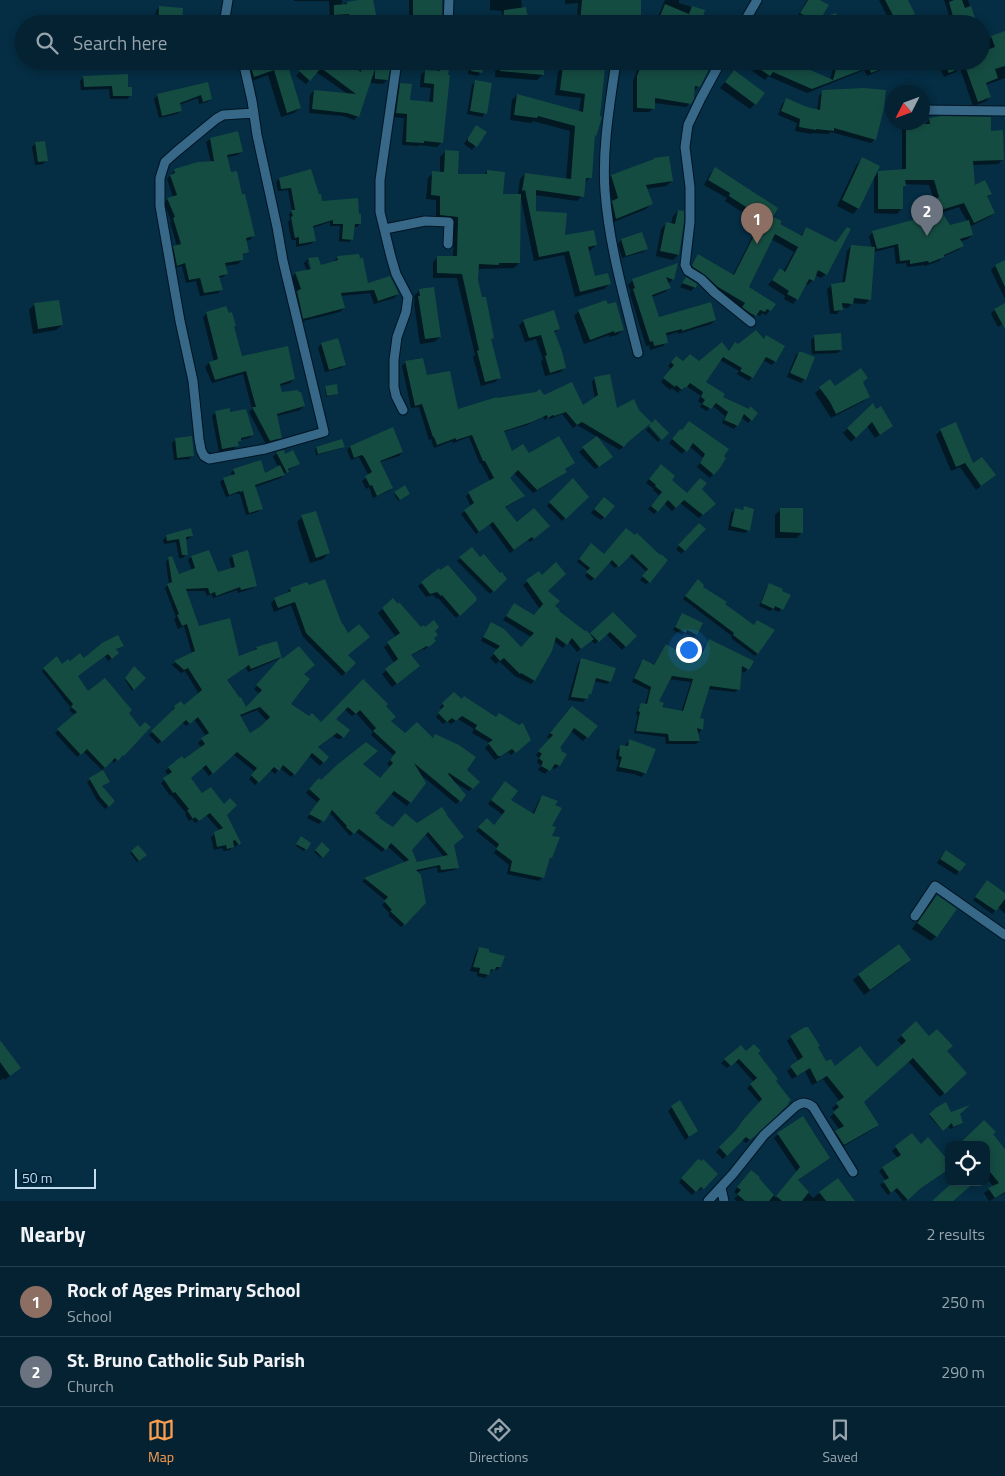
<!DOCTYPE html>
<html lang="en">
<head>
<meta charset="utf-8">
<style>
  :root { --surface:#042232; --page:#122f3e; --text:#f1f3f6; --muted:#97a4ac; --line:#253f4d; --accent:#fb9e50 }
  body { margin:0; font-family:"Titillium Web",sans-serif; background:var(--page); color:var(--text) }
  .controls { position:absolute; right:15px; bottom:15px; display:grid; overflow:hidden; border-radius:10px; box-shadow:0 2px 8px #0003 }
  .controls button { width:45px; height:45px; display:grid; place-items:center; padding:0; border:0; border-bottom:1px solid var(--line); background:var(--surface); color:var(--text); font:25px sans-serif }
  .compass { position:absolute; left:885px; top:85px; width:45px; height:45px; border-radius:50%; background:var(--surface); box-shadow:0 2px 8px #0003; rotate:228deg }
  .scale { position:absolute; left:15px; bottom:12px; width:81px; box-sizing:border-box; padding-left:5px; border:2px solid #c2dbed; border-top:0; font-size:14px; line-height:18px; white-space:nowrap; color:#c2dbed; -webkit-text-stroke:4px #002339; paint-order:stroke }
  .you { position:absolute; left:688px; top:649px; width:18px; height:18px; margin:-12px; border:4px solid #fff; border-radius:50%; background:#1a73e8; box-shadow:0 0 0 8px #1a73e833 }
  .badge { display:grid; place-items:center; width:32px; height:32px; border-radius:50%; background:var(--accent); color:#fff; font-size:16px; font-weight:700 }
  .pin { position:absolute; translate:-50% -41px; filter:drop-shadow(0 1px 2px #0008) }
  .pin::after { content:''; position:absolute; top:26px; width:18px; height:15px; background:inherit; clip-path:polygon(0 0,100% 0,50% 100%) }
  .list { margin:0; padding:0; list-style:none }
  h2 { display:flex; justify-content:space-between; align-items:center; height:65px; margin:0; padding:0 20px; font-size:21px }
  h2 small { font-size:16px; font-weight:400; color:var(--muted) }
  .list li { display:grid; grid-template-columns:32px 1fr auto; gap:15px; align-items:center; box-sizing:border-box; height:70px; padding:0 20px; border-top:1px solid var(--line) }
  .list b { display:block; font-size:19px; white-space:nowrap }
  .list p { margin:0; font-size:16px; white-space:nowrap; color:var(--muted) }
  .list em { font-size:16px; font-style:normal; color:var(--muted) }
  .icon { flex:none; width:28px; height:28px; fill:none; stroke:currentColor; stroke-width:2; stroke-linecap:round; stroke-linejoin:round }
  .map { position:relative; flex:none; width:1005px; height:1201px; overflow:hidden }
  .search { position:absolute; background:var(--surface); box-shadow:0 2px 8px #0003; left:15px; right:15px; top:15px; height:55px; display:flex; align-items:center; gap:12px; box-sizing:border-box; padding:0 18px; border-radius:28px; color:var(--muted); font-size:19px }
  .sheet { height:205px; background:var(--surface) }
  nav { display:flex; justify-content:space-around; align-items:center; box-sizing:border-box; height:70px; border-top:1px solid var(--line); background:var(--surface); font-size:14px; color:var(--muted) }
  nav a { display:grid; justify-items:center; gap:2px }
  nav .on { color:var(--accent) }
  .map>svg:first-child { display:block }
  .shadow { fill:#0007; fill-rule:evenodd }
  .building { fill:#154c42; fill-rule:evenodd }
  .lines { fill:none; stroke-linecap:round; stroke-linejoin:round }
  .minor-casing { stroke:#001423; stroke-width:11 }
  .minor { stroke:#376887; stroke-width:9 }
</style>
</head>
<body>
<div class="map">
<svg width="1005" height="1201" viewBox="0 0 1005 1201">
  <rect width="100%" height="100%" fill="#052d43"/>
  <path class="shadow" d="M294,0H342V4L364,0H372L377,24H346L345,18L330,19L329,1H294Z
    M409,0H441V20L437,24H409Z
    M490,0H521L522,9L528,24H501L502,11L490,10Z
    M565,0H640V24H545L549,19L577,21L578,3L565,4Z
    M665,0H679V3L704,11L700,24H655Z
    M807,0H818V21L838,24H808L797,17Z
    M879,0H906L917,24H891Z
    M944,0H968L976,24H952Z
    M159,7L181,24H155L156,11Z
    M780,20L785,24H776Z
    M848,20L851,24H843Z
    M1005,32V78L986,85L990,97L985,102L973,106L960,68L956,72L944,77L937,62L939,61H981L990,50L987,41L992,37Z
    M285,61L300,108L294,113L281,117L268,75L249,82L245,68L250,63Z
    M309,61L358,72L359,61H376L387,80L383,84L371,83V76L358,116L354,120L343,116L309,113L310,95L314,91L348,94L316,72L306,84L296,76Z
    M470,61H483L481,72L478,76L468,74Z
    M496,61H544L543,74L537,80L495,77Z
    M643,61L699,86L694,91L690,103L686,107L654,103V108L649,112H633V81L639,65Z
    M757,61L830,80L835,61H886L887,65L883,69L867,76L864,70L807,93L768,76L765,80L751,70Z
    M563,66L587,69L589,67L599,117L600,118L594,137L590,177L585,183L582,196L577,201L535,195L534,213L564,237L596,245L591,250L587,251L594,277L609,284L604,289L575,297L564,255L534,261L521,199L519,263L514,268L477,269V280L493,337L490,340L500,377L495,382L481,386L473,357L475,355L457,278H433V262L438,257H453L454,221L436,220V200L426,199L428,178L433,173H440V157L445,152L457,175L483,176L487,171L502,195H518L520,179L525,174L566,180L570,131L533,121L531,123L510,120L512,100L517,95L579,112L581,98L555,95L558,72Z
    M441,68V143L437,147L420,145L418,146L402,145L404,118L393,117L397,88L401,84L409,101L429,103L431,88L420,87L421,75L425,71L437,72Z
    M734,71L755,104L750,109L720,88Z
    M84,77L127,88L131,95L127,99H110L109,89L81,90L80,81Z
    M476,81L485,113L482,117L467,114L472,85Z
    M207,83L211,99L207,102L199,104L198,98L179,105L181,111L177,114L159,118L154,99L158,95Z
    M823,91L875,139L871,143L831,132L828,134L812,133L811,134L795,131L797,123L778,115L782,104L786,100L807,108L817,110L819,96Z
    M930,119L989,132L1003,159L998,164L972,165L974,187L991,194L987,197L994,213L989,217L969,227L972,235L968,239L959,242L962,246L958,250L942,257L939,261L925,266L924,265L907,267L906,263L896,264L894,247L874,252L870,299L865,304L852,303L848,308L841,307V309L837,314H830L827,289L832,285L842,284L847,251L851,246L872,248L869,236L873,232L937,215L933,204L935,202L929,185L904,184L902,188L901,209L897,214L874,213V177L879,172L902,171V130L906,125H925V124ZM959,207L967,221L950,226L941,213Z
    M476,127L485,132L472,150L464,144Z
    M210,139L242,151L238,155L227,157L230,173L253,236L250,240L245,241L247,252L242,256V260L238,264L224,266L227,273L223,277L218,278L222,289L218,293L200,296L196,281L186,283L182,266L174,268L170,251L177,246L170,222L171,221L164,202L168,199L173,197L167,179L175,170L211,162L206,142Z
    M36,143L47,160L43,164L35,165L32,147Z
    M863,159L858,208L853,214L837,206L857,164Z
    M715,169L778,225L800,237L806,228L835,243L843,233L826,274L821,278L815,275L813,280L808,285L805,284L797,299L793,304L784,299L785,296L768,285L780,270L783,272L794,252L771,239L747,287L774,304L766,315L762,313L760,316L756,314L750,320L738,312L741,308L713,291L689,270L694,261L699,256L733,275L759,223L725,201L727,198L704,185L710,174Z
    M611,176L672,181L666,186L646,189L651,204L646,209L611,223L608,207L613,202L606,181Z
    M279,179L360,223L357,227H353L352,239L349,242L339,241L340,226H330V222L312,228L314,241L311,244L296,247V240H292L291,238L288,222L290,220L289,214L292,211L288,190L278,191L276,182Z
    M678,211V255L673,260L656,256L661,229L666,224L671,225L673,216Z
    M642,234L646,249L643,252L622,258L618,244L621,240Z
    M338,257L368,285L398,294L394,298L374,304L370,293L341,296L344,308L340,312L299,322L293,296L297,293L292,277L296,273L307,271L304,263L308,259L320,266L334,262V261ZM307,261H310L314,275H312Z
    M1005,262V299L991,270L995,266Z
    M676,265L673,279L668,284L669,288L665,292L652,297L658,319L715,320L711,324L678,334V332L665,336L667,342L663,346L650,350L649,345L646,346L630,294L631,293L628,285L632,281Z
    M686,278L695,287L691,291L680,287Z
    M419,291L440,337L434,342L420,344L414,303L415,302L414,296Z
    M1005,304V323L998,327L991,314L994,310Z
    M34,305L62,325L56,330L33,334L29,310Z
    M579,311L623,330L617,335L609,337V335L584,344L574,316Z
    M207,313L233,327L241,357L294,379L290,383L280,386L281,394L304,406L300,410L277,416L281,437L277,441L266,444L249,412L252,409L243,374L212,383L205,367L209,363L214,362L203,317Z
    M524,321L559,329L554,333L565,367L561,372L545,376L541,362L543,359L536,339L525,342L519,325Z
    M815,336L841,350L837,353L812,354L811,340Z
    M766,337L775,361L772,365L763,360L749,381L737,374L739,371L720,360L704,382L721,398L749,410L751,420L748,423L741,417L737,425L734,429L722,423L725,416L712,405L707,411L700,407L702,404L698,401L701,396L686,386L682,391L680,390L678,393L672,388L670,390L661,382L672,369L668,366L676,357L683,363H699L729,352L738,345L763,340Z
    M321,344L345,364L341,368L325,372L318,348Z
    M800,352L814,358L804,379L801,383L787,377L796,355Z
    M406,362L426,376L457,411L544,397L582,407L595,399L592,382L595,378L625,444L620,450L577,425L573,428L562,414L550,419L548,417L545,420L543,417L527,425L503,432L511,452L573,463L564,470L562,475L533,493L514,473L508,478L523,496L520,499L504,508L516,524L545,529L530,542L528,540L510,553L489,524L476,534L461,514L471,507L466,496L469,493L490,481L481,463L480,464L469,437L453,443L452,441L434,448L431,439L429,440L419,407L411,408L402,366Z
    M867,378L862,383L868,397L864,401L831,418L815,393L830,381L835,388Z
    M326,387L337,394L326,397L325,388Z
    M873,405L876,411L892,426L875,438L867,426L851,442L843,433Z
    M216,412L229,414L253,435L249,438L241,440L234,449L219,452L212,416Z
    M649,427L660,440L658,442L646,430Z
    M941,430L973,465L994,475L976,490L960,467L951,471L936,435Z
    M677,434L723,457L719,467L710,478L697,467L703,458L689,446L682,454L669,443Z
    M597,437L608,460L595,469L579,452Z
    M191,438L193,455L189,459L174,460L172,443L175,440Z
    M341,441L343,447L342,448L316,455L315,449L316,448Z
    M350,447L402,452L399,456L380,462L392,488L389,491L373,498L369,487L366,489L362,481L369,476L361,461L359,457L351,460L347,450Z
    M284,451V456L298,464L287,471L281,478L255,487L261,508L258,512L246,515L240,494H237V493L226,497L220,482L224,479L232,476L231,473L234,470L264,475L279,468L273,457L276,453Z
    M657,469L687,494L700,489L714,504L699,518L680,503L672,511L664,503L654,514L648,509L660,496L653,490L654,489L646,483Z
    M573,480L587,497L562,521L547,506Z
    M395,493L408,495L398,501L394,494Z
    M600,502L604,517L601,520L591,513Z
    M744,508L748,530L745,533L728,530L731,513L735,510L741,511Z
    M781,509L802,532L797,538H775V515Z
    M302,517L328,553L323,559L310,563L297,522Z
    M699,525L704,530L681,554L676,549Z
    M624,533L660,557L649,582L646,584L640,580L647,572L628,555L615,568L609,562L591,581L585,576L589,571L577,562L588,548L604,556Z
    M167,536H192L188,539L185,540L186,554L183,558H179L176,542L164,544L163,540Z
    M472,549L479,559L505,579L490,594L457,561Z
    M233,556L256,585L253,588L238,593L237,590L213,598L211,594L207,596L205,591H185L198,627L238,658L253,651L256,648L276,643L281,658L248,672L246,667L225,681L246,709L260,694L254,689L281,659L302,674L289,704L321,724L363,681L384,706L390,721L405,735L432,739L435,735L465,770L478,782L469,791L453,781L465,795L456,804L420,774L425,783L407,806L390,793L373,813L377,818L393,828L417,825L452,845L458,867L454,870L438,873L437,867L416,872L425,903L401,927L388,915L390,914L382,905L386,901L362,881L365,879L405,862L387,846L382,852L355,831L350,836L329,812L319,824L307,818L318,803L306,793L312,786L362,764L380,780L391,767L387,764L394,756L371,735L373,732L356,713L352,716L344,709L334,719L344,736L340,739H338L333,736L317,748L328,757L320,766L309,756L291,777L280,768L275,774L270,770L255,785L249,779L255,772L233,754L209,776L202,767L189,778L202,795L225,815L239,843L235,847L234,845L230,850L224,851L222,848L214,850L211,837L220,831L206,815L195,823L192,819L189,821L185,814L186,813L171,795L170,796L161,783L169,776L165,771L169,768L184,761L202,748L198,743L206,736L194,719L186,726L182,722L158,744L149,735L173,712L172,710L181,702L184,707L199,694L185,671L181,673L172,665L175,662L192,654L184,626L178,629L174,619L176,617L165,588L169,584L166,562L169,558L179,576L192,571L188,560L191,557L217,573L232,569L229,559ZM257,710L267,721L261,728L250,734L239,717ZM425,834L444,857L416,863L410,850Z
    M440,572L476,600L456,618L438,598L437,599L433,595L426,597L418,586Z
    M539,573L553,606L557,611L590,636L613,614L635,636L622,650L606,634L595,644L591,640L577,652L568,641L563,648L554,641L534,680L531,684L515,676L499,661L496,664L490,658L498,650L481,641L488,627L491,624L520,648L531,637L503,620L514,605L533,616L540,609L523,585Z
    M695,584L753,626L757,621V653L755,656L731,638L732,636L683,599Z
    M770,585L789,596L779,612L772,609L770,611L759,606L767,587Z
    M290,589L346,655L354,663L342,676L303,637L291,605L274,612L271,603L275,599L287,594L286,593Z
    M393,600L421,629L434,631L432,638L434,641L424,650L423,649L410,656L414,670L392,687L382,674L395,664L384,647L396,637L378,613Z
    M682,615L696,634L694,637L684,633L682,635L673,630Z
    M709,641L752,662L744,673L741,670L739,689L735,692L708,689L698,720L702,729L699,733L697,732L699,741L696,744H666L665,737L634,733L638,715L636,714L638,708L641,705H645L649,690L632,682L640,664L644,661L653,666L666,645L681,654L699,657L706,644ZM669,679L691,682L681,712L661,708L657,701Z
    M123,645L115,650V656L108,661L105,656L77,676L88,692L127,713L140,728H150L120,758L119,757L114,763L112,760L102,770L83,751L77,757L55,733L75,715L69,710L71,708L42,671L44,669L83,659Z
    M582,659L610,681L607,684L594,681L590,694L583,702L568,700L578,663Z
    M134,668L145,678L132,691L125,680Z
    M454,694L462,701L526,743L511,755L508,752L495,760L485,748L490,743L472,733L474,729L458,719L451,724L447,721L443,724L436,717L442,710L440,707Z
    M569,711L596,726L583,741L571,731L558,748L559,765L555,769L551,767L545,774L538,770L541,766L537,762L539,758L536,755L550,739L547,737Z
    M630,741L645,773L641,777L634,774L616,771L619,760L616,759L617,750L621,747H625L626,744Z
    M102,772L108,781L101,787L113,801L105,809L97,800L87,782Z
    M502,786L509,801L532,815L539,800L543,796L554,805L550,827L551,858L548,861L543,877L539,881L507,874L509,865L494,853L497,848L476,831L487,820L493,827L503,815L488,804Z
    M300,839L310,843L304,851L296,846Z
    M322,844L329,850L321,858L314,852Z
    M138,847L145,855L137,862L130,853Z
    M942,855L964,864L956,875L937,863Z
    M987,882L1005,894V914L998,907L992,914L973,900Z
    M937,896L936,936L931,941L912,929L931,902Z
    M479,948L488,953L500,967L497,970H493L489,973L485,978L477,976V972L470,971L476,952Z
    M910,960L904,966L864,995L853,980L859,975Z
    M916,1023L965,1073L940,1097L908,1061L862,1102L878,1125L873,1129L839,1149L832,1136L840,1130L830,1117L835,1112L832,1108L840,1102L823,1079L812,1085L805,1071L792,1079L787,1071L799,1062L787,1041L791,1037L816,1048L826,1063L834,1068L877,1069L903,1046L897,1040Z
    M0,1042L19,1068L5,1080L3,1078L0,1081Z
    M745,1053H756L776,1079L750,1139L746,1143L742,1140L723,1159L716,1152L733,1135L760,1103L747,1088L754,1082L735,1061L727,1068L721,1063L725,1060Z
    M672,1107L697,1131L685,1140L668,1111Z
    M937,1108L950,1114H959L962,1123L959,1125L950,1129L948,1124L942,1130L929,1116Z
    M778,1134L829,1158L797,1181L813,1198L838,1179L854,1201H737L734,1199L738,1195L734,1192L747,1175L757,1178L776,1198L797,1172L774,1138Z
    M992,1134L1005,1151V1193L989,1201L984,1193L989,1189L994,1187L986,1177V1145Z
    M912,1135L916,1191L905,1201H903L894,1190L888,1195L880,1185L886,1181L879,1171L898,1158L892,1151Z
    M694,1164L716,1174L699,1191L697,1189L692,1195L679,1182Z"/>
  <path class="building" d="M358,0H373L378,24H351L349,14L334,15V5L347,4V2Z
    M413,0H442V21H413Z
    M582,0H641V24H580Z
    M808,0H820L829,5L821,18L836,13L840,24H810V22L814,21L800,13Z
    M885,0H908L915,14L897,23Z
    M954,0H962L965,8L971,6L977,24H955L949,2Z
    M665,4L689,14L692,6L705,10L701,24H657Z
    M159,6L183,8L182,24H158Z
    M526,7L529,24H503L504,10Z
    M1005,31V66L995,69L998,78L986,83L991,97L978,102L965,66L949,73L943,61H981V52L995,47L991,36Z
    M249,61H296V63L288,66L301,108L287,113L274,70L254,77Z
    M308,61H346L361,72L362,61L391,62L388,80L375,79V69L359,117L347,113L312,109L314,90L356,94L321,68L310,81L299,71Z
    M473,61H484L482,73L471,71Z
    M500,61H545L544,75L500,71Z
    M643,61H668L709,69L700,87L695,86L694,99L691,104L655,98V109L637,108V76Z
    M748,61H790L833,80L838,61L898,62L871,73L869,67L812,89L773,72L770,76Z
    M563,65L588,68V66L605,68L600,116L602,117L596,137L595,134L592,178H586L584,197L536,190V211L567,213L565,235L594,230L597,245L588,247L595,276L608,273L611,284L580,292L569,251L539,257L525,190L522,191L525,173L571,179L575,126L538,116L537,118L514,115L517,94L583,112L585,94L560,90Z
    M440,67L449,68L448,75H450L443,143L424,141V143L406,142L407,114L396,113L400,83L412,84L410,100L433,102L434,84L424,83L425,70L440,71Z
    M734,70L765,93L756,105L725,82Z
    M128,74V87H132V96H113L112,86L84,87L83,76Z
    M475,80L492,83L487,114L470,111Z
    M208,82L212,99L203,102L201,95L180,103L182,111L162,116L157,94Z
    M864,88L886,90L884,108L876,140L834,128V131L816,129V130L799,127L800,119L781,111L786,98L807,107L820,110L822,90Z
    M941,116L991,117V131L1003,130L1004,160L973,161L975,185L985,180L992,194L987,196L995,213L974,223L964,203L941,210L937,198L939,197L934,180H905L906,186H903V209H878V171L906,169V124H930L929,118Z
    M476,125L487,132L477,147L468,141V138Z
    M238,131L243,152L227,155L231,172L237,171L242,194H245L255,236L246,238L249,252L243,254V260L225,263L228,274L219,276L223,290L204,293L200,278L189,280L185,263L177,266L173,246L181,244L173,218L175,217L167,198L177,195L170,175L175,173L174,169L198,162L214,161L210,138Z
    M45,141L48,161L38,162L35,142Z
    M445,150L459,151L458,174H487V170L505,172L503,194H521L520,263H499V265L479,264L478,280L482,297H486L494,338L491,339L501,378L485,382L477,351L479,350L462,274L437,273V256H457L458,217L440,215V196L431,195L432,171L444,172Z
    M669,156L673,181L646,185L653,204L616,219L612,201L618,198L611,175L654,159V158Z
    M862,157L880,166L859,209L842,200Z
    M715,167L778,208L773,217L782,221L780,224L802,236L806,227L836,242L847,227L851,229L827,275L818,270L814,281L809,279L798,300L787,294L789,291L772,280L780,268L785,272L798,247L775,234L749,287L776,304L771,311L767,309L765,312L760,310L756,316L750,313L742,307L745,303L718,287L705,275L693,267L692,265L698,254L734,275L763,218L729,196L730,193L708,180Z
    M311,169L319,194H321L322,201L358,198L359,214H361V224H355L353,240L342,239L343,224H333V220L313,226L316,241L299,244V237L295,238L294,234L291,217L293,216L291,210H295L291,188L281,189L279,178Z
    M678,210L684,211V222L679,255L660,251L666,222L675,224Z
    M942,212L950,225L969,220L973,235L960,239L964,246L944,255V257L929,263L928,261L910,264V260L900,261L898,244L877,249L872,231Z
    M642,232L648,249L626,256L621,239Z
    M851,245L875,247L871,300L854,298L853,304L842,303L843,310L834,311L831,284L845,282Z
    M359,254L360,258H363L368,283L390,276L399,294L378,301L374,290L341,293L345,308L303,319L297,291L301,289L295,272L311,269L308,258L318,257L321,265L338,260L337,256Z
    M1005,260V287L995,265Z
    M678,263L674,280L666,277L671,288L652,295L659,317L711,302L716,320L682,331V329L666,333L668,343L654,346L653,341L650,342L633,289L635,288L632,279Z
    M686,277L697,284L696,288L682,283Z
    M434,287L441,337L425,339L418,296H420L419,289Z
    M59,300L63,325L38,329L34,303Z
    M606,300L608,304L616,302L624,330L614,333V331L590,340L578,310Z
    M1005,303V329L994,309Z
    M226,306L229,313L232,312L236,326H234L242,356L288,346L295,379L280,384L282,392L298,390L299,392H301L305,406L277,414L282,438L270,441L252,407H256L246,371L215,380L209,362L218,359L206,312Z
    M554,310L560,329L554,331L562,351L566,368L550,373L545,356L547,355L541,335L529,338L523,320Z
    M756,330L764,339L766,335L785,346L776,362L766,357L753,378L740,371L742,368L723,357L706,382L725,394L723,397L749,409L750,406L758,413L752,421L744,414L738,426L724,420L728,412L716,403L711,409L702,404L705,400L701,397L703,392L690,383L686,388L685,387L682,390L676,385L675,387L663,378L674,365L671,362L676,356L683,361L690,354L699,361L722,342L729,351L735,342L738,344Z
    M841,333L842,350L815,351L814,335Z
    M338,338L346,365L329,370L321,343Z
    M799,352H802L815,357L806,380L790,373Z
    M423,358L427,375L450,371L458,409L497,397V398L536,392L540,389L544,395L572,382L583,405L598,395L594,377L610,374L617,408L634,399L639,410L652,423L655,419L669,433L662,440L649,426L651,423L627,443L624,447L582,422L577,425L566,412L554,416L553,415L548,418L547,415L532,422L504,431L512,451L523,444L529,453L559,436L575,463L565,469L567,472L537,490L518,470L510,478L525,496L505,507L517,522L534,508L550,526L534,539L532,537L514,550L493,522L479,532L464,510L474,503L468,492L494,478L485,461H483L472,435L456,440V438L437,445L434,437H433L422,404L415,406L405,361Z
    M861,368L868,378L863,382L870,397L836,414L830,402L819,387L830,379L835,386Z
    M337,384L338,394L327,396L325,386Z
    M873,403L876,409L881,406L893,426L880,435L872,422L856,438L847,428Z
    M230,408V412L246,409L254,435L241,438V441L238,442L239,446L222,449L215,411Z
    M689,421L729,449L724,456L726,458L720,468L714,475L700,463L705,454L693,443L687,452L672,439L680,429L682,430Z
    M956,422L973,463L982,457L996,475L981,486L965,463L956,467L940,429Z
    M393,427L403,452L380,461L393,488L377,496L372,485L370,486L365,476L372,472L364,457L362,455L354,458L350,446Z
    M192,436L194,456L177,458L175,438Z
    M597,436L613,457L599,467L582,447Z
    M342,439L345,447L318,454L316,447Z
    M284,450L285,454L293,450L300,464L288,469L289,472L287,473L276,452Z
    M261,460L265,473L280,465L285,475L255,485L263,509L249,513L243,491L240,492V491L229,495L223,478L235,474L233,469Z
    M661,464L675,476L672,480L687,493L700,478L707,483L702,489L716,504L703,515L684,500L676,508L668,500L658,512L651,506L662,492L655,486L656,485L649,479Z
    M573,478L589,497L566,519L549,502Z
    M405,485L410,494L400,500L394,492Z
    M604,497L615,506L605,518L594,509Z
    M744,506L754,509L750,531L731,526L735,508L743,510Z
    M780,508H803V533L780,532Z
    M316,511L330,553L316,558L301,515Z
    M699,523L706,529L685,551L678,545Z
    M191,528L193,536L186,537L188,555H182L179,539L167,541L166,535Z
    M626,528L635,535L637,533L660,555L661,554L668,560L650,583L642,576L648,569L632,554L619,567L612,560L595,579L586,572L590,568L579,559L591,543L604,554Z
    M472,547L480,557L484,554L500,573L502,572L507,579L494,592L459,557Z
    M209,550L218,572L235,567L232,555L248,550L257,586L241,590L240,587L216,596L215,592L210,594L208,588L186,589L199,626L230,618L239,656L257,649L256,647L277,641L282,659L299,646L315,665L304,674L310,679L291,704L309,716L312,713L321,722L363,679L388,704L386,706L396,717L391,721L405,733L417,722L433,738L435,734L459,745L476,757L467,770L480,782L473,789L449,773L448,774L466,795L461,802L414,763L426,783L411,803L394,791L375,813L380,817L379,818L393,827L405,813L417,823L442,807L447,814H446L464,837L454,845L459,868L441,870L440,865L416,870L421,875L426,903L405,925L390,911L392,910L384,901L388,897L364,878L409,860L391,843L386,850L359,829L354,834L346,827L347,826L332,810L324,822L309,814L320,799L309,789L315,782L319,778L321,780L338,764L366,742L378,751L363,764L380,778L393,763L390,760L396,752L373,731L376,728L360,710L356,714L348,707L336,719L350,730L344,738L337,733L318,747L329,757L324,763L312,753L295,775L283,765L279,771L274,767L259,783L251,775L257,768L237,752L213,774L206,765L191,778L202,793L211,787L224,804L230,798L237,805L227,815L241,843L239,845L235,840L233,841L234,847L227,849L226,845L217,847L214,832L223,828L210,813L199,821L195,817L193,819L187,810L189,809L175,792L173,793L163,778L172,772L168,767L182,756L184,759L205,744L201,738L209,733L198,717L190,724L186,720L162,742L151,731L175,708L174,706L181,701L184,705L202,690L188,668L184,670L174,661L195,651L187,624L182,626L177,615L179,614L167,584L172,582L168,557L172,556L179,574L195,568L191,556ZM281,657L256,685L262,690L246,707L241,697L240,698L227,680L249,665L251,669ZM260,707L270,717L261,726L250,733L240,715ZM428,832L448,855L417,862L412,850Z
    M556,562L566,574L548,591L560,601L555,606L560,610L559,611L585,631L586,630L594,639L581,649L572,638L567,645L556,637L552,651L535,681L521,673L520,674L504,658L500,661L493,653L500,646L483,637L491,622L504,629L521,647L534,633L506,616L514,603L534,615L543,604L526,580L539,571L542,575Z
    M448,565L477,598L476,599L477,600L460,616L442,595L441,596L437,592L430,594L421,582L439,568L440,570Z
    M325,579L342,624H343L348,633L359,624L370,637L348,655L356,663L346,673L306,633L295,602L278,608L274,598L291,591L290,588L307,582L309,585Z
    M698,579L704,585L703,587L727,602L725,604L754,625L757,620L775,630L758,654L733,635L734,633L685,596Z
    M769,583L783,589L782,591L791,595L783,610L775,606L774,609L761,603Z
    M393,598L398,604L399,602L421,627L424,625L425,627L434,620L439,627L435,631L438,635L434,638L436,641L429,647L427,646L411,655L420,666L397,684L385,669L398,659L387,642L400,633L382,608Z
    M613,612L637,636L626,647L610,632L599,642L590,633Z
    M682,613L703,623L697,635L687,630L686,633L675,627Z
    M118,635L124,646L116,649L119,653L112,659L108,654L78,676L88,691L105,678L132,710L129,713L140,727L145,722L151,727L124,756L123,755L118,761L115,758L105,768L87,749L81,755L57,729L77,712L71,707L73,704L43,668L57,656L62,664L68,659L70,661L80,653L84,658L102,643Z
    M709,639L754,661L749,670L742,666L740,690L710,686L700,718L704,719L703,730L697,728L700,741H669L668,734L636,731L640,712L638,711L641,703L647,704L651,687L634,678L643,659L654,665L666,644L681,653L701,656ZM672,676L693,679L683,711L662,707L664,703L659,701Z
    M581,658L616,668L611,682L596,678L591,695L589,694L588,699L571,697Z
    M134,666L146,678L134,690L125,678Z
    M454,692L462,699L464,696L496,717L499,713L519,725L523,723L531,740L516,753L512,749L501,756H498L488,743L493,740L475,729L477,725L462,716L456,721L452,718L447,722L438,713L444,706L442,703Z
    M572,706L598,726L588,738L574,728L560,748L562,749L561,751L567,754L560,766L555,764L550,771L541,766L543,762L539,758L542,754L538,751L553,735L550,733Z
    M629,739L656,749L646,774L638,771L619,767L622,757L619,756L620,745L628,746Z
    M103,770L110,782L102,786L115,801L109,807L100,797L89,778Z
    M505,781L518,791L511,800L534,814L542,795L558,801L555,805L562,808L552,826L556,827L552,836L560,837L552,858H550L544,878L510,871L512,861L496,849L499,844L478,827L487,818L494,825L505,811L491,800Z
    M301,836L311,843L307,850L296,844Z
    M322,842L330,850L323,858L315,850Z
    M138,845L147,855L139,861L131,851Z
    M946,850L966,864L960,872L940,859Z
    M987,880L1005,893V899L996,911L975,897Z
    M937,895L957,909L937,937L917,923Z
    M899,944L911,960L870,990L858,974Z
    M479,947L489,949V952L505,956L501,967H496L495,970L491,969L489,975L479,973L480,968L473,967Z
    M916,1021L929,1036L937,1029L953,1046L947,1051L967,1073L945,1094L913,1058L864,1102L879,1125L844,1145L835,1131L844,1126L833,1112L839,1107L836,1103L844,1097L827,1076L817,1082L810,1068L797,1076L790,1066L803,1057L790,1036L805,1027H808L820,1046L818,1047L826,1061L831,1059L835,1066L860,1046L877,1067L906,1041L901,1035Z
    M0,1040L21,1068L10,1076L0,1062Z
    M754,1044L761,1051L758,1053L778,1079L776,1081L791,1100L788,1103L789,1104L755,1136L750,1140L746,1137L727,1156L719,1147L736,1130L743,1120L762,1099L750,1084L757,1078L739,1059L731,1066L724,1059L741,1045L746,1051Z
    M680,1100L698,1131L689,1137L671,1106Z
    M946,1102L951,1112L970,1105L960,1114L963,1123L953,1127L952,1123L943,1131L929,1114L937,1107Z
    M803,1116L830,1158L798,1180L809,1192L802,1201H782L776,1196L800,1167L777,1133Z
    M984,1120L996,1132L993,1134L1005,1149V1192L995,1198L988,1188L999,1183L986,1167V1145H958Z
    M912,1133L921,1144L928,1137L946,1158L944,1160L949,1165V1169L921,1188L908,1200L897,1188L891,1193L883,1181L889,1178L882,1167L901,1155L895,1146Z
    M698,1159L701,1161L703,1159L718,1174L704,1189L701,1187L696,1192L681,1178Z
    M751,1170L760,1177L759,1178L774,1195L769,1201H745L737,1194L741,1190L737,1187Z
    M838,1178L855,1201H826L819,1192Z
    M953,1182H975L953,1201H932Z"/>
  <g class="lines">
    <g class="minor-casing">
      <path id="minor" d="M224,24L228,0
        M448,24L449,0
        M743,24L757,0
        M243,61L252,101L257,135L277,227L283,261L324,432L265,449L209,459L204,456L201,450L199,439L193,381L180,321L160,206V178L165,162L176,152L216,119L223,115L254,113
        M397,61L380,180V212L391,257L396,274L408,297L406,312L397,337L394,360V387L396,396L403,410
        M616,61C610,104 602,148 605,191C609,246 625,300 638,353
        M721,61L701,98L688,125L685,147L690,187V222L685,265L688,271L701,279L715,293L751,322
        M922,110L1005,111
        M385,229L425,221L449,222L448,244
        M915,916L935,886L1005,935
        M721,1188L724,1201
        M708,1201L733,1174L764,1135L796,1106C803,1102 807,1102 813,1107L853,1172"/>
    </g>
    <use href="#minor" class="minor"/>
  </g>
</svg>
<div class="controls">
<button><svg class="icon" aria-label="locate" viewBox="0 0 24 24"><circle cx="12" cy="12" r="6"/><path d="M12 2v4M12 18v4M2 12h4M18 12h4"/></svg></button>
</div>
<svg class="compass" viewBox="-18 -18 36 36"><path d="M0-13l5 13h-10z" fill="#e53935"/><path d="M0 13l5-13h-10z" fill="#97a4ac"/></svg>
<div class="scale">50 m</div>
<div class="you"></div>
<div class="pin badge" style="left:757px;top:244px;background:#8d6e63">1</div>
<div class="pin badge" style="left:927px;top:236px;background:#6b7280">2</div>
<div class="search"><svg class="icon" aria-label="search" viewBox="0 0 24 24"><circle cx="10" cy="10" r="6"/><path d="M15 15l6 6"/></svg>Search here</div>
</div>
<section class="sheet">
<h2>Nearby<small>2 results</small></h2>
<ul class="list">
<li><span class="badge" style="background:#8d6e63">1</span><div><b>Rock of Ages Primary School</b><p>School</p></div><em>250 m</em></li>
<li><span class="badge" style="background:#6b7280">2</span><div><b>St. Bruno Catholic Sub Parish</b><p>Church</p></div><em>290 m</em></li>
</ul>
</section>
<nav>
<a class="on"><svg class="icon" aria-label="map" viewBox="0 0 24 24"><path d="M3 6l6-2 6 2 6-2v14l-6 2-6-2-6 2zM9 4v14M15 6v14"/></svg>Map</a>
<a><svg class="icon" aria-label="directions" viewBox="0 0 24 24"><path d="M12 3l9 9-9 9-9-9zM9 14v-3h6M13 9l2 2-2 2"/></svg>Directions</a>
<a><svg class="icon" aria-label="saved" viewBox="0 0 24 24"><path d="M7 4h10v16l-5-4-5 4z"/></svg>Saved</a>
</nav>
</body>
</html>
